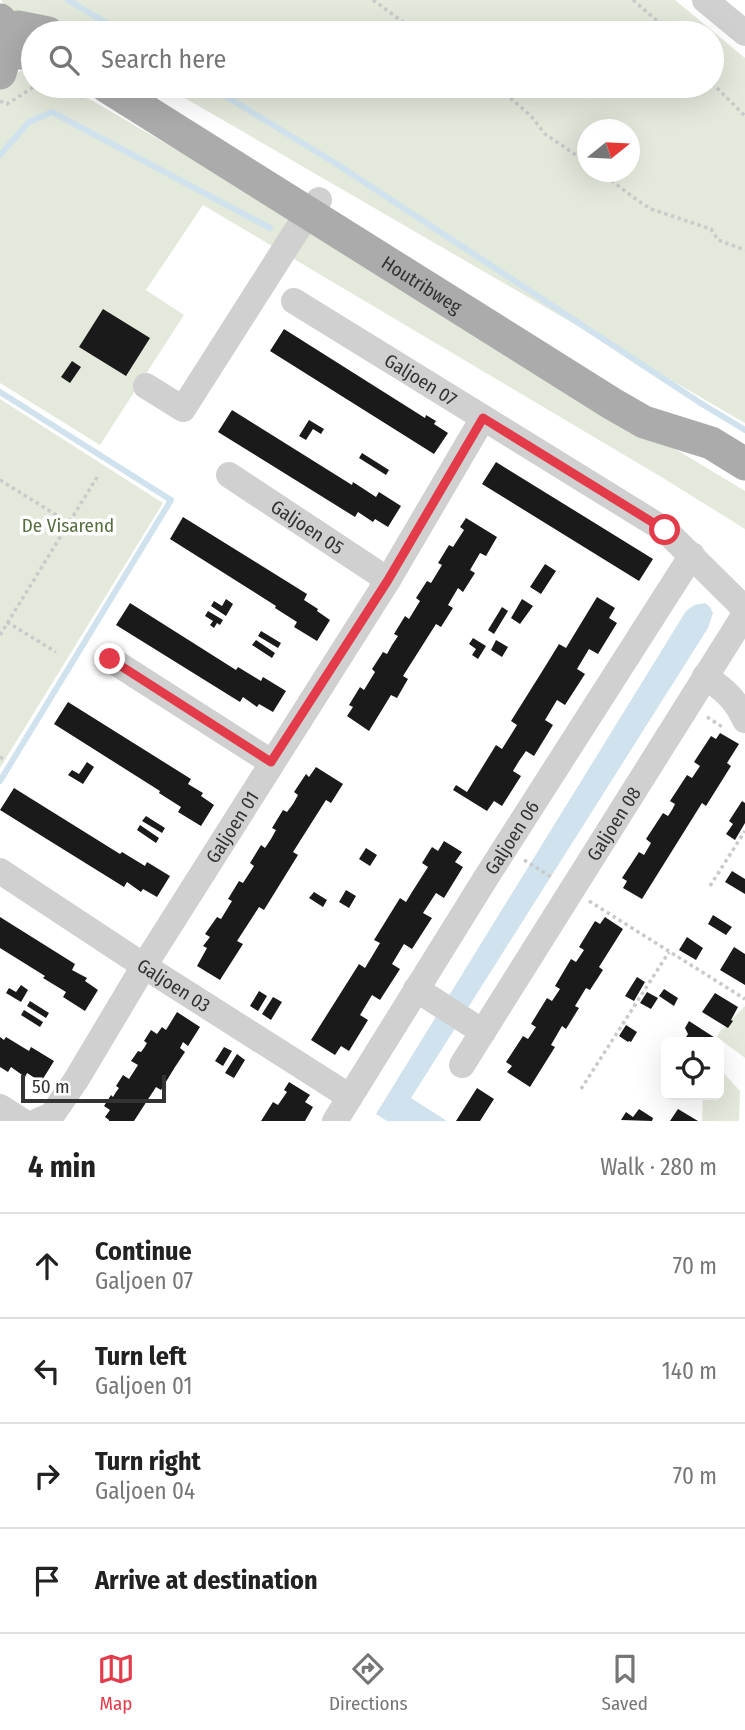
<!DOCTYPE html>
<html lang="en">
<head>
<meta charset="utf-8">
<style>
  :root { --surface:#fff; --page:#f2f2f2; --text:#222; --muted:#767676; --line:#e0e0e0; --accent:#e33b49 }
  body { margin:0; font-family:"Fira Sans Condensed",sans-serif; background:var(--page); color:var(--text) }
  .controls { position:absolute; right:21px; bottom:21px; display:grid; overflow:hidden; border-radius:10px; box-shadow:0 7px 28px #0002 }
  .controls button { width:63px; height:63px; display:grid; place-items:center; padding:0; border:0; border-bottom:2px solid var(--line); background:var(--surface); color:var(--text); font:35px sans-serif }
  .compass { position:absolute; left:577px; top:119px; width:63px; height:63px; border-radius:50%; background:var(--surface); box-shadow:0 7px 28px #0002; rotate:72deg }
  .scale { position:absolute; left:21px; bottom:18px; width:145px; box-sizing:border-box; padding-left:7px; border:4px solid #333; border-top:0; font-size:19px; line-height:24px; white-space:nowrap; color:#333; -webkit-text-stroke:5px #fff; paint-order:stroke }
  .stop { position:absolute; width:21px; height:21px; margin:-16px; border:5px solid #e33b49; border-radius:50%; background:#fff }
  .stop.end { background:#e33b49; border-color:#fff; box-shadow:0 2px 7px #0008 }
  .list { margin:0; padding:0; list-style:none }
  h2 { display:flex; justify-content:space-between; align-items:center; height:91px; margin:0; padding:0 28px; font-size:30px }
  h2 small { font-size:23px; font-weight:400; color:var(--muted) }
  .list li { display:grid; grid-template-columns:46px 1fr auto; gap:21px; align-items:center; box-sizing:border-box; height:105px; padding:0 28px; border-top:2px solid var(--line) }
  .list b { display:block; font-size:26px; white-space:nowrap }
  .list p { margin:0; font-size:23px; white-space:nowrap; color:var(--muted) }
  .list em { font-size:23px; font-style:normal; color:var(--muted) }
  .icon { flex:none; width:38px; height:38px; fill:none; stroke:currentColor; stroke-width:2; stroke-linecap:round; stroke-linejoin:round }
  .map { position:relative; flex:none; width:745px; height:1121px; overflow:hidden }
  .search { position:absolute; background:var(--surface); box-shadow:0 7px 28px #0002; left:21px; right:21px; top:21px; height:77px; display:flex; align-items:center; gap:18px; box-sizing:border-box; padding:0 24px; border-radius:38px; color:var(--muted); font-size:26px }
  .sheet { height:511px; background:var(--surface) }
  nav { display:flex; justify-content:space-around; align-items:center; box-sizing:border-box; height:98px; border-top:2px solid var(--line); background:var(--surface); font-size:19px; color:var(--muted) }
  nav a { display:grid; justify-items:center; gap:4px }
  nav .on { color:var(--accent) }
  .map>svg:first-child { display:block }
  .green { fill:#e3e9db; fill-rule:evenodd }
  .water { fill:#cfe2ed }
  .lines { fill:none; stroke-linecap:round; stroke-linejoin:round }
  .stream { stroke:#cfe2ed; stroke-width:6 }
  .building { fill:#1a1a1a }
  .path { stroke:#cacaca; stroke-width:3.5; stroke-dasharray:3.5 3.5; stroke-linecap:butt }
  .minor { stroke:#d0d0d0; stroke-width:26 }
  .major { stroke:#ababab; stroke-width:33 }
  .route { stroke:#e33b49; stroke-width:9 }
  .labels { text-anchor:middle; stroke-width:7; stroke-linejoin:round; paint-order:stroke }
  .street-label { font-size:19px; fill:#333; stroke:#fff }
  .park-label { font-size:19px; fill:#566f3f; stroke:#fff }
</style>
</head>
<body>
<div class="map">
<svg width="745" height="1121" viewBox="0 0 745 1121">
  <rect width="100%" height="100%" fill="#fff"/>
  <path class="green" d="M1,0H675L745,58V423L164,86H712V33H72L39,20L7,9ZM588,130H630V172H588Z
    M23,70L33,71V86H67L220,175L745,491V529L663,478L203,205L146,290L184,315L100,445L0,383V85L5,77Z
    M0,399L163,503L0,768Z
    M745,1006V1058L717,1037L720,1031Z
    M719,1068L740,1091L739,1121H702L703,1095H719Z"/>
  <path class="water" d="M705,603L710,607L713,613L708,628L411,1098L447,1121H387L376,1114L686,611L694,605Z"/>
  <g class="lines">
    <path class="stream" d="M68,0L123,33
      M209,86L335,163L702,404L745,430
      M0,155L29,122L52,112L270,228
      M0,392L171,500L0,781"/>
  </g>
  <path class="building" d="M103,309L150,338L126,376L79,347Z
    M284,329L425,418L426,415L436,421L434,424L448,433L434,454L270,351Z
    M72,361L81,367L70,383L61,377Z
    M232,410L352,485L353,482L376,497L379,492L401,506L388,527L375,519L373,522L358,512L355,517L218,432Z
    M309,420L324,429L321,434L313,429L306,440L299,436Z
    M362,453L389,470L386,475L359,458Z
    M496,462L653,559L639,581L482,484Z
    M183,517L307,594L304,600L318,609L317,611L330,620L317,641L294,627L297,622L275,608L276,606L170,539Z
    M466,518L497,537L486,556L480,553L470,570L475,573L463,592L458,588L448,605L453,608L441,627L436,624L403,676L408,679L397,698L391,695L369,731L347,716L353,707L349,705L360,687L364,690L375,672L372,669L383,652L387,654L392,645L398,636L394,634L405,616L409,619L420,601L416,598L427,581L431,583L442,565L438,563L449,545L453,547L464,530L460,527Z
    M545,564L556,571L541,594L530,587Z
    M597,597L615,608L609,618L617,623L598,654L589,649L577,669L585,674L565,705L557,700L545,720L553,725L534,756L526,751L519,761L513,771L521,776L502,806L494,801L487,811L453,790L456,785L467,792L496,745L502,749L517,725L511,721L543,670L559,644L566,648Z
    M226,599L233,604L226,616L211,606L214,601L222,606Z
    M522,599L533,606L520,624L511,618Z
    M130,603L236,670L238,667L261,681L263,677L286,691L273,712L259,704L257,707L243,697L240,702L116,625Z
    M502,607L508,611L494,634L488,630Z
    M208,611L223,620L220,625L217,623L214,628L210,625L213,621L205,616Z
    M261,631L281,643L278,648L258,636Z
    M473,638L486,646L478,659L472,655L476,649L469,644Z
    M256,640L275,653L272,658L252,645Z
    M496,640L508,647L502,657L491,650Z
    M68,702L191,779L188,784L203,793L201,796L214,805L201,826L178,812L181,807L159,793L160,791L54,724Z
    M720,733L739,744L727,763L731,766L706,806L702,803L642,899L623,888L627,881L622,878L639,852L644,855L651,843L646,839L663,813L668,816L672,810L675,804L670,801L687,775L692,778L700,766L694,762L711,736L716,739Z
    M87,762L94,767L83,784L68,775L72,770L79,774Z
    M316,767L343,784L331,803L326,800L293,852L298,855L264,910L259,907L237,941L243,944L220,980L197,966L207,948L203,946L210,937L205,934L217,917L221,919L232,901L228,899L239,881L243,883L254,866L250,863L261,845L265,848L271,839L276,830L272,828L283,810L287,812L293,804L298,795L294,792L306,774L309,777Z
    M14,788L120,854L122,852L145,866L147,862L170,876L157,897L143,889L141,892L127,882L124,887L0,810Z
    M742,801L745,803V823L735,840L726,834L733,824L729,821Z
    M146,816L165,828L162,833L142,821Z
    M140,825L159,838L156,843L137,830Z
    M444,841L462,852L455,862L463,867L444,898L436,893L423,913L432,918L412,949L404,944L392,964L400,969L380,1000L372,995L360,1015L368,1020L349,1051L341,1046L335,1055L311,1040L359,964L365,968L380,943L374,940L400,898L406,902L412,892L428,867L422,863L432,847L438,851Z
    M366,848L377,855L370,866L359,859Z
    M732,871L745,879V894L725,882Z
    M346,890L356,896L349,908L339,902Z
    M314,892L327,900L323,907L309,898Z
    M713,915L732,927L726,935L708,924Z
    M0,917L75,964L72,970L87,978L85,981L98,990L85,1011L63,997L66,992L43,978L45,976L0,948Z
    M605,917L623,929L599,967L603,970L590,990L586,988L575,1006L579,1008L566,1029L562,1026L551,1045L555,1047L530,1087L507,1072L512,1066L506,1062L523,1036L528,1039L536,1027L531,1024L547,998L552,1001L560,989L555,986L571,959L576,962L584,950L579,947L595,921L600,924Z
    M687,937L703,948L696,960L679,950Z
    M734,947L745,954V985L720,970Z
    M637,977L645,982L634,1001L625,996Z
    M21,985L28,990L21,1002L6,993L9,988L16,992Z
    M664,989L678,998L674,1006L659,996Z
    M259,991L267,996L258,1011L250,1006Z
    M647,992L658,998L651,1009L640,1003Z
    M715,993L738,1007L731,1020L733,1021L728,1028L702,1012Z
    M273,997L282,1002L271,1020L262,1014Z
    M30,1001L49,1013L46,1018L27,1006Z
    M24,1010L43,1022L40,1027L21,1015Z
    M177,1012L200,1027L188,1046L183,1042L180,1048L185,1052L175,1067L161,1090L156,1087L134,1121H109V1120L105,1117L110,1110L104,1106L111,1095L113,1097L116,1092L119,1088L116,1086L123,1075L129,1079L138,1065L131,1061L138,1051L141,1052L144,1048L147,1043L144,1041L151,1030L157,1034L162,1027L166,1030Z
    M689,1021L723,1043L719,1050V1042H683L688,1034L685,1028Z
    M626,1025L637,1032L631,1042L629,1041L628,1042L619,1036Z
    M0,1037L4,1040L6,1037L29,1051L31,1047L54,1061L41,1082L27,1073L25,1077L11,1067L8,1072L0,1067Z
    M224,1047L232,1051L223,1066L215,1061Z
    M237,1054L245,1060L234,1078L225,1073Z
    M289,1082L310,1095L305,1102L313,1107L305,1121H261L273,1102L278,1105L287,1092L284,1090Z
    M477,1088L494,1099L480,1121H456Z
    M639,1109L653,1118L652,1121L621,1120L626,1112L633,1117Z
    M678,1109L698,1121H670Z"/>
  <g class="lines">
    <path class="path" d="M373,0L418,33
      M633,0L671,33
      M712,83L745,116
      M64,86L83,98
      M493,86L513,100L531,116L545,134L588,163
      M0,101L7,104L35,86
      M600,172L637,200L651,209L711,229L718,240L745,250
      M0,480L69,523
      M7,622L56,652
      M0,635L99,474
      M707,717L724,728
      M0,757L5,760
      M524,860L553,878
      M710,886L745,831
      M589,901L745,999
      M581,1089L669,952"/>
    <g class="minor">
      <path d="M705,0L745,33"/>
      <path id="s1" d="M294,301L665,530L745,609"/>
      <path d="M146,386L183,409L295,233L319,200"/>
      <path id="s2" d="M229,475L388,580"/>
      <path d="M110,659L271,762"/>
      <path d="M705,676C724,690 735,698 745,720"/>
      <path id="s3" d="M0,871L144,966L350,1097"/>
      <path d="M416,989L483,1032"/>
      <path id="s4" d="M462,1065L745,614"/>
      <path d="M0,1107L22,1121"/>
      <path id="s5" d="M38,1121L52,1115L76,1080L144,966L388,580L483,418"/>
      <path id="s6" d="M335,1121L487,876L692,555"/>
    </g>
    <g class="major">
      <path d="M0,20C5,36 6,56 0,73"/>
      <path d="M0,30L18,27L48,33"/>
      <path d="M0,53H33"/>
      <path id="s7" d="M106,86L611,403L644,422L711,443L745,464"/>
    </g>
  </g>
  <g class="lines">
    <path class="route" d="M110,659L271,762L388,580L483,418L665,530"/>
  </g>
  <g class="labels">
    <g class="street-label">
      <text dy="7" stroke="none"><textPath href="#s7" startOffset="373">Houtribweg</textPath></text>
      <text dy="7" stroke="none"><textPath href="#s1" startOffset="149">Galjoen 07</textPath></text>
      <text dy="7" stroke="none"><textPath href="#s2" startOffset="94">Galjoen 05</textPath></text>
      <text dy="7" stroke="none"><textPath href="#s4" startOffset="285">Galjoen 08</textPath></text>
      <text dy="7" stroke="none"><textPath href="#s5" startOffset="355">Galjoen 01</textPath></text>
      <text dy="7" stroke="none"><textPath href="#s6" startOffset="334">Galjoen 06</textPath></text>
      <text dy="7" stroke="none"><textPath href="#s3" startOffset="208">Galjoen 03</textPath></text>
    </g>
    <g class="park-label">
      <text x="68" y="532">De Visarend</text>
    </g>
  </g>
</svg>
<div class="controls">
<button><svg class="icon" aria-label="locate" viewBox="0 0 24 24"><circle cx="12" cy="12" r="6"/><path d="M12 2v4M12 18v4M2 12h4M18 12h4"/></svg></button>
</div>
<svg class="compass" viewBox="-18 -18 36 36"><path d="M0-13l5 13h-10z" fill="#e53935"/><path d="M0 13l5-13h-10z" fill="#767676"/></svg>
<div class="scale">50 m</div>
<div class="stop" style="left:665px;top:530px"></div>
<div class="stop end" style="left:110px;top:659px"></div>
<div class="search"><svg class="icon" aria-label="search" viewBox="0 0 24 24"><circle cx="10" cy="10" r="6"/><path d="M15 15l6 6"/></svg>Search here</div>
</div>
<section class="sheet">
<h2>4 min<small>Walk · 280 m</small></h2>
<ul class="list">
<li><svg class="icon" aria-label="ahead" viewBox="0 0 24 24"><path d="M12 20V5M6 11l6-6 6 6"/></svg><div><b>Continue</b><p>Galjoen 07</p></div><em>70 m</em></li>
<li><svg class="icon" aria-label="left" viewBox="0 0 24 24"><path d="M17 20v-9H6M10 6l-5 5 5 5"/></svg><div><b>Turn left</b><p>Galjoen 01</p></div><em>140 m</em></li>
<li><svg class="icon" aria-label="right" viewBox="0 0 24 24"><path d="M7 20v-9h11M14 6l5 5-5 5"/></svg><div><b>Turn right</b><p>Galjoen 04</p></div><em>70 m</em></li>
<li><svg class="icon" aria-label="arrive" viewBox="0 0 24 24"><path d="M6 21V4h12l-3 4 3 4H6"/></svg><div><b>Arrive at destination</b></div></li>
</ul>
</section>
<nav>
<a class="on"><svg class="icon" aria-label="map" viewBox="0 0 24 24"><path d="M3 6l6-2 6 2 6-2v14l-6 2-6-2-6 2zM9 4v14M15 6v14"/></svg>Map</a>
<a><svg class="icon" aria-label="directions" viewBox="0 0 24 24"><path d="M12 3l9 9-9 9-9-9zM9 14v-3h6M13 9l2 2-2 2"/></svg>Directions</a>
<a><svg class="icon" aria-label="saved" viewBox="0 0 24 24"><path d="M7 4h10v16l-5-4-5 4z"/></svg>Saved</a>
</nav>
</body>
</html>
